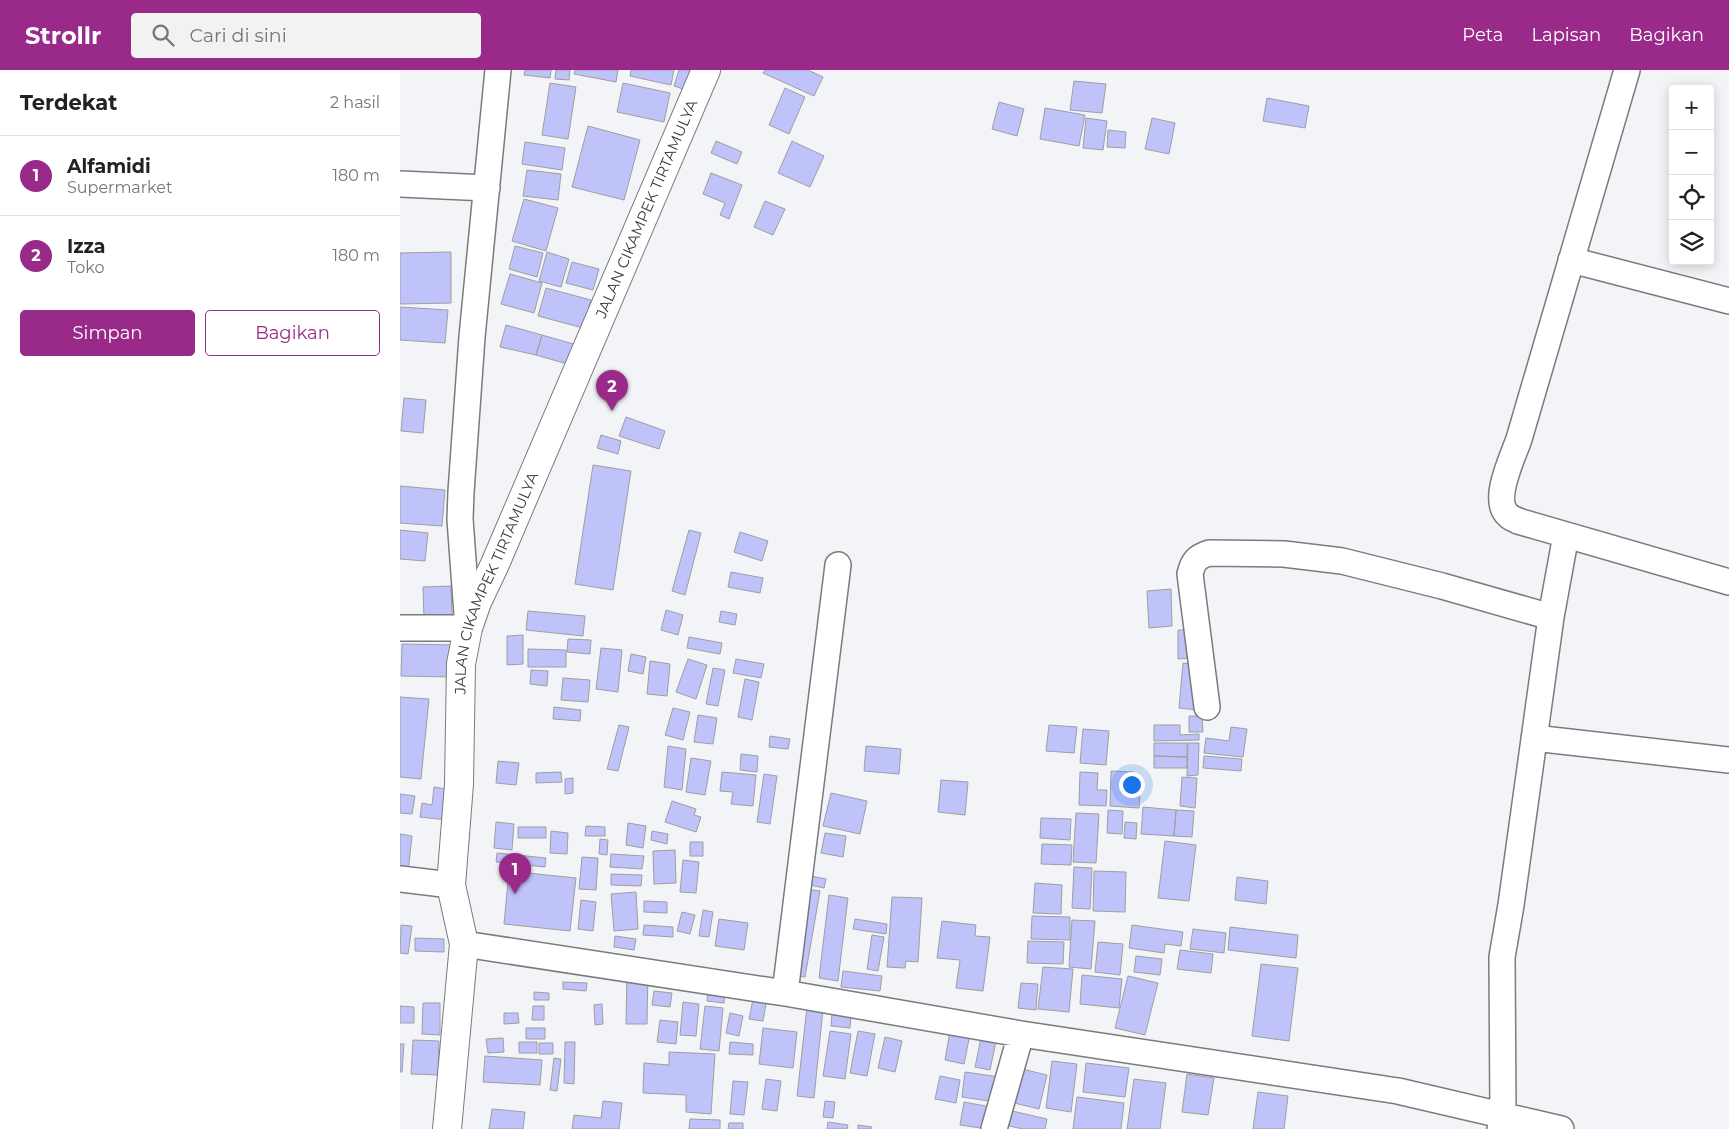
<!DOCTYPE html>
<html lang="id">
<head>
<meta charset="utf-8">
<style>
  :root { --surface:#fff; --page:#f2f2f2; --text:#222; --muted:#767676; --line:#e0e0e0; --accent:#992a89 }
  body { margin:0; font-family:Montserrat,sans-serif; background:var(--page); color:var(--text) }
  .controls { position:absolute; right:15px; top:15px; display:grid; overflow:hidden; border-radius:5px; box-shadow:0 2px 12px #0003 }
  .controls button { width:45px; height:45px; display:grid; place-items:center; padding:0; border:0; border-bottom:1px solid var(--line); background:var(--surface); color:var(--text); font:25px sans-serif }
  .you { position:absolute; left:731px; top:714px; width:18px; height:18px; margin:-12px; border:4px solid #fff; border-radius:50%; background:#1a73e8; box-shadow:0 0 0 8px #1a73e833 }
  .badge { display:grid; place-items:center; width:32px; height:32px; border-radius:50%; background:var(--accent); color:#fff; font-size:16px; font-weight:700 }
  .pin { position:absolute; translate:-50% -41px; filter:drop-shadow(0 1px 2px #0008) }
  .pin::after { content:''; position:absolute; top:26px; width:18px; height:15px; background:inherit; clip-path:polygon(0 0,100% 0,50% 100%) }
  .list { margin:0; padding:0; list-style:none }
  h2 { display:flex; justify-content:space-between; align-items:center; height:65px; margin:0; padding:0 20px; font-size:21px }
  h2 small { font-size:16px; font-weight:400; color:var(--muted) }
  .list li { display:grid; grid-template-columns:32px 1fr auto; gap:15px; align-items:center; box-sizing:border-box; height:80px; padding:0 20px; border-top:1px solid var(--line) }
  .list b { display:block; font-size:19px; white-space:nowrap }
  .list p { margin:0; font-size:16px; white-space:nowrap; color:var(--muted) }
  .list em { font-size:16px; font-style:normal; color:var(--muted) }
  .actions { display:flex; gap:10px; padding:15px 20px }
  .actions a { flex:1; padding:11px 0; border:1px solid var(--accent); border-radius:5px; text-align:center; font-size:18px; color:var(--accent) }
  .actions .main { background:var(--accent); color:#fff }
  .icon { flex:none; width:28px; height:28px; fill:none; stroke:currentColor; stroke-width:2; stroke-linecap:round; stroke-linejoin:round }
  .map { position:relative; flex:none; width:1329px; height:1059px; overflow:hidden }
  header { display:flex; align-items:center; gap:30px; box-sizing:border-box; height:70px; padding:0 25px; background:var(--accent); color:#fff }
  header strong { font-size:24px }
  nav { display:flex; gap:28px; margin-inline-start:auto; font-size:18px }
  .search { width:350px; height:45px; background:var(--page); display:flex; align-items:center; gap:12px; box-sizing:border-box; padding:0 18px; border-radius:5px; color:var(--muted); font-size:19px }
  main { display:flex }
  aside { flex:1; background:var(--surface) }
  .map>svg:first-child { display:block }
  .building { fill:#c0c3f9; stroke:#9e9ea1 }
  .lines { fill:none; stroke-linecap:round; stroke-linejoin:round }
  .minor-casing { stroke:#7a7b7d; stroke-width:28 }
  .tertiary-casing { stroke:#7a7b7d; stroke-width:30 }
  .minor { stroke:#fff; stroke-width:25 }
  .tertiary { stroke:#fff; stroke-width:28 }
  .labels { text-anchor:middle; stroke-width:4; stroke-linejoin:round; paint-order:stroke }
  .street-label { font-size:15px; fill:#3a3b3c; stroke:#fff }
</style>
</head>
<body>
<header>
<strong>Strollr</strong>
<div class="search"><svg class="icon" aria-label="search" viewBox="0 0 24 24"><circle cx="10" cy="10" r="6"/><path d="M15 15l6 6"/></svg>Cari di sini</div>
<nav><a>Peta</a><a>Lapisan</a><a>Bagikan</a></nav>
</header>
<main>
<aside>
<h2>Terdekat<small>2 hasil</small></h2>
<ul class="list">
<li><span class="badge">1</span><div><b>Alfamidi</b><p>Supermarket</p></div><em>180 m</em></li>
<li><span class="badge">2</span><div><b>Izza</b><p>Toko</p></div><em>180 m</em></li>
</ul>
<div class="actions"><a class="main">Simpan</a><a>Bagikan</a></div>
</aside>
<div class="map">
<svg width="1329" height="1059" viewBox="0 0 1329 1059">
  <rect width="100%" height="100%" fill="#f3f4f7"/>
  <path class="building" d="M125,0H151L150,8L124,5Z
    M156,0H170L169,10L155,9Z
    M175,0H218L216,12L174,4Z
    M231,0H274L271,15L230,6Z
    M279,0H302L295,23L274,16Z
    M365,0H408L423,7L414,26L363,3Z
    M674,11L706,14L702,43L670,40Z
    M150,13L176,17L168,69L142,65Z
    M223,13L270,23L264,52L217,42Z
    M385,18L405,27L389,64L369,55Z
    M867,28L909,36L905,58L863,51Z
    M599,32L624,39L617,66L592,59Z
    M645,38L685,45L679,76L640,69Z
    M686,48L707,51L703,80L683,78Z
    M752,48L775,53L769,84L745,79Z
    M188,56L240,70L224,130L172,117Z
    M708,60L726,62L725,78L707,77Z
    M316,71L342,82L337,94L311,83Z
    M392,71L424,86L410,117L378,103Z
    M125,72L165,78L162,100L122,94Z
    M127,100L161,104L158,130L123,126Z
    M311,103L342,115L329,149L320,145L325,133L303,124Z
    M124,129L158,138L146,181L112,171Z
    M365,131L385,139L373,165L354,157Z
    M115,176L143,183L137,207L109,199Z
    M51,182V233L0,234V183Z
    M147,182L169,189L161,217L139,211Z
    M172,192L199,199L193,220L166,213Z
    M110,204L142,213L134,243L101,234Z
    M146,218L191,230L183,258L138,246Z
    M0,237L48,240L45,273L0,270Z
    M106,255L142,265L136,285L100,277Z
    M142,265L184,277L178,297L136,285Z
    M4,328L26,330L23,363L1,361Z
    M226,347L265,361L259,379L219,366Z
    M201,365L221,371L218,384L197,378Z
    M193,395L231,401L213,520L175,514Z
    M0,416L45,420L42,456L0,453Z
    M0,460L28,463L25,491L0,489Z
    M289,460L301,463L285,525L272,521Z
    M340,462L368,471L362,491L334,482Z
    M331,502L363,508L360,523L328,517Z
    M51,516L52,547L24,548L23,517Z
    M771,519L772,556L749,558L747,521Z
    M266,540L283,545L278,565L261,560Z
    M128,541L185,546L183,566L126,560Z
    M321,541L337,544L335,555L319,552Z
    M778,560H794V588L778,589Z
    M123,565V594L107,595V566Z
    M289,567L322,573L320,584L287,578Z
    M168,569L191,570L190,584L167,582Z
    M2,574L52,575L51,607L1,606Z
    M201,578L222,580L218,622L196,619Z
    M128,579L166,580V597H128Z
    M231,584L246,587L243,604L228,601Z
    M288,589L307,595L296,629L276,622Z
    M336,589L364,594L361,608L333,603Z
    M250,591L270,594L267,626L247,624Z
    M783,593L801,595L798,640L779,638Z
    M313,598L325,600L318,636L306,634Z
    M131,600L148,601L147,616L130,614Z
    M163,608L190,610L188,632L161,630Z
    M345,609L359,612L352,650L338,647Z
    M0,627L29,629L21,709L0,707Z
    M154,637L181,640L180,651L153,649Z
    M273,638L290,642L283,670L265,665Z
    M298,645L317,648L313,674L294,672Z
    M789,646H802L803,662H789Z
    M219,655L229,657L218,701L207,699Z
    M649,655L677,657L674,683L646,681Z
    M754,655H780V665L799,664V670L754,671Z
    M831,657L847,659L843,687L804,683L806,668L829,671Z
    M683,659L709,661L706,695L680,693Z
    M370,666L390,669L388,679L369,677Z
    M754,673H787V687L754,686Z
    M788,673H799L798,705L787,706Z
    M268,676L286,679L282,720L264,717Z
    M466,676L501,679L499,704L464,701Z
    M341,684L358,686L357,702L340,700Z
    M754,686L787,687V698H754Z
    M804,686L842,689L841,701L803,698Z
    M291,688L311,691L305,725L286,722Z
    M98,691L119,693L116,715L96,713Z
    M711,701L734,702L732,726H740L739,738L710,736Z
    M161,702L162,712L136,713V703Z
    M322,702L356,705L353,736L331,734L333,722L320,721Z
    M680,702L698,703L697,720H707L706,736L679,735Z
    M364,704L377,706L370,754L357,752Z
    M782,707L797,708L795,738L780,736Z
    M173,708V723L165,724V709Z
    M541,710L568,712L565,745L538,742Z
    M34,717L52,720L47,750L20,747L22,733L32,735Z
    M431,723L467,731L460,764L423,756Z
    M0,724L15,726L12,744L0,743Z
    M272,731L296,739L294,745L301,747L296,762L265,752Z
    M743,737L776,740L774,766L741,764Z
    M708,740L723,741L722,764L707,763Z
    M776,740L794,741L792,767L774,766Z
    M676,743L699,744L696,793L673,792Z
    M641,748L671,749L670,770L640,768Z
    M96,752L114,754L112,780L94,778Z
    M725,752L737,753L736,769L724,768Z
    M228,753L246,756L243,778L226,775Z
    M186,756L205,757V766H185Z
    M118,757H146V768H118Z
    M151,761L168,763L167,784L150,783Z
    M252,761L268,764L267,774L251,770Z
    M425,763L446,766L443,787L421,783Z
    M0,764L12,766L8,802L0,801Z
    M200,769L208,770L207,785L199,784Z
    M765,771L796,775L789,831L758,828Z
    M290,772H303V786H290Z
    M642,774L672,775L671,795L641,794Z
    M275,780L276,813L254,814L253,781Z
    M97,783L146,788L145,797L96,792Z
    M211,784L244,786L242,799L210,797Z
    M182,787L198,788L196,820L179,819Z
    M283,790L299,792L296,823L280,822Z
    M674,797L692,798L690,839L672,838Z
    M109,801L176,808L170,861L104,854Z
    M694,801L726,802L725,842L693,841Z
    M211,804L242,805L241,816L211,815Z
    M406,805L426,809L424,818L405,814Z
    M837,807L868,811L866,834L835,830Z
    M635,813L662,815L661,844L633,843Z
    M406,819L420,821L405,907L391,905Z
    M236,822L238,859L214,861L211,824Z
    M429,825L448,828L438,911L419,908Z
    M492,827L522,828L518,892L506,891L505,898L487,897Z
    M181,830L196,832L193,861L178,859Z
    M244,831L267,832V843L244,842Z
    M303,840L313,842L309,867L299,866Z
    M282,842L295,845L290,864L277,861Z
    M632,846L670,847V870L631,869Z
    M319,849L348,853L344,880L315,876Z
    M455,849L487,854L486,864L453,859Z
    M672,850L695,851L691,899L669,897Z
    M542,851L576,855L575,866L590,867L583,921L556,918L560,890L537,888Z
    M1,855L12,856L8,884L0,883Z
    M244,855L273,857V867L243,865Z
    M732,855L783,862L781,876L765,874L764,883L729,878Z
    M830,857L898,865L896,888L828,880Z
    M793,859L826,863L824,883L790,879Z
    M472,865L484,867L478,901L467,899Z
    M215,866L236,869L234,880L214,877Z
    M15,868L44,869V882L15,881Z
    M628,871L664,872L663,894L627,893Z
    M698,872L723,874L720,905L695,902Z
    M780,880L813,884L811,903L777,899Z
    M736,886L762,889L760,905L734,902Z
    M861,894L898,898L889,971L852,966Z
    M643,897L673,899L669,942L638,939Z
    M443,901L482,906L480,921L441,917Z
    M227,902H248L247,954H226Z
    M682,905L722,909L719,938L680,934Z
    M728,906L758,913L745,965L715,958Z
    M163,912L187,913L186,921L163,919Z
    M621,913L638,914L636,940L618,938Z
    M308,919L325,920L324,933L307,931Z
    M355,919L368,922L363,951L349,949Z
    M254,921L272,923L270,937L252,935Z
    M134,922L149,923V930H134Z
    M283,932L299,934L296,966L280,965Z
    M23,933H40V965L22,964Z
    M202,934L203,954L195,955L194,935Z
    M0,936L14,937V953H0Z
    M133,936H144V950H132Z
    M305,936L323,938L319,981L300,979Z
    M407,937L423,939L414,1028L397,1026Z
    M104,943H118L119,953L104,954Z
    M330,943L343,946L339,966L326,963Z
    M432,943L451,945L450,958L431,956Z
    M260,950L278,952L276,974L257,972Z
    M551,955L571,959L564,994L545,990Z
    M126,958H145V969H126Z
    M363,958L397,962L393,998L359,994Z
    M430,961L451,964L445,1009L423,1006Z
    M458,961L475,964L467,1006L450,1003Z
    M582,963L597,966L590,1000L575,997Z
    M485,967L502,971L495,1002L478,998Z
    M103,968L104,982L88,983L86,969Z
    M13,970L39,971L38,1005L11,1004Z
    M119,972H137V983H119Z
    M165,972H175L174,1014L164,1013Z
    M330,972L353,974V985L329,984Z
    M139,973H153V984H139Z
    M0,974H4L2,1002H0Z
    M269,982L315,984L311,1044L286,1042V1025L243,1023L244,993L269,995Z
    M85,986L142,990L140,1015L83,1012Z
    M154,988L161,989L157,1021L150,1020Z
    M652,991L677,994L671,1042L646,1038Z
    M686,993L729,998L725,1027L683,1022Z
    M618,998L647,1005L639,1039L610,1032Z
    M565,1002L600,1007L596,1032L562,1027Z
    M787,1004L814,1008L808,1045L782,1042Z
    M540,1006L560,1010L556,1033L535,1029Z
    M366,1009L381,1011L377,1041L362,1039Z
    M734,1009L766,1013L760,1059H727Z
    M333,1011L348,1012L344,1045L330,1044Z
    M858,1022L888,1026L884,1059H853Z
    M677,1027L724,1033L721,1059H673Z
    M203,1031L222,1033L219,1059H172L174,1045L201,1048Z
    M425,1031L435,1032L433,1048L423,1047Z
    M564,1032L591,1037L587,1059L560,1055Z
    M92,1039L125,1042L123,1059H89Z
    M608,1040L647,1049L645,1059H623L605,1055Z
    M290,1049L320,1050V1059H289Z
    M428,1052L448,1055L447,1059H427Z
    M329,1053H343V1059H328Z
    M458,1055L472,1057L471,1059H458Z"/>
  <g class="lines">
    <g class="minor-casing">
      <path id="minor" d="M1227,0L1119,369C1113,387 1091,430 1108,445C1110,448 1115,449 1118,451L1329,512
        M0,114L87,118
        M1171,190L1329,231
        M0,558H68L60,449L61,422L72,267L98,0
        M807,637L790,504C793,491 797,487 809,483L884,484L942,491L1042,516L1151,547
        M1134,668L1329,690
        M0,809L51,815
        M64,874L385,923L621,964L998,1021L1161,1059
        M385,923L438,495
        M594,1059L621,964
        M1100,1059L1103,1046L1102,887L1111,835L1151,547L1166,465"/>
    </g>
    <g class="tertiary-casing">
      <g id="tertiary">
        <path id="s1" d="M47,1059L64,874L51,815L59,714L61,594L68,558L77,532L95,494L306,0"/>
      </g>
    </g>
    <use href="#minor" class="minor"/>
    <use href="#tertiary" class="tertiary"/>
  </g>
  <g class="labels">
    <g class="street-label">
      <text dy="5" stroke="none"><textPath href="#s1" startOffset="960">JALAN CIKAMPEK TIRTAMULYA</textPath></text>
      <text dy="5" stroke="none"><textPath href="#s1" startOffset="555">JALAN CIKAMPEK TIRTAMULYA</textPath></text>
    </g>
  </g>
</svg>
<div class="controls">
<button>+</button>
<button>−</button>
<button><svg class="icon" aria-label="locate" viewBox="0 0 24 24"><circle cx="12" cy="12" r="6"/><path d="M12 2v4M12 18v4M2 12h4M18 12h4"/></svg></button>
<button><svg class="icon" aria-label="layers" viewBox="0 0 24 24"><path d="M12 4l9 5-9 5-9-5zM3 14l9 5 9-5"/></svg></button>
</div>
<div class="you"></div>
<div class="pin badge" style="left:115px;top:824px">1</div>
<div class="pin badge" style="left:212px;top:341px">2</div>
</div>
</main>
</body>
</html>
